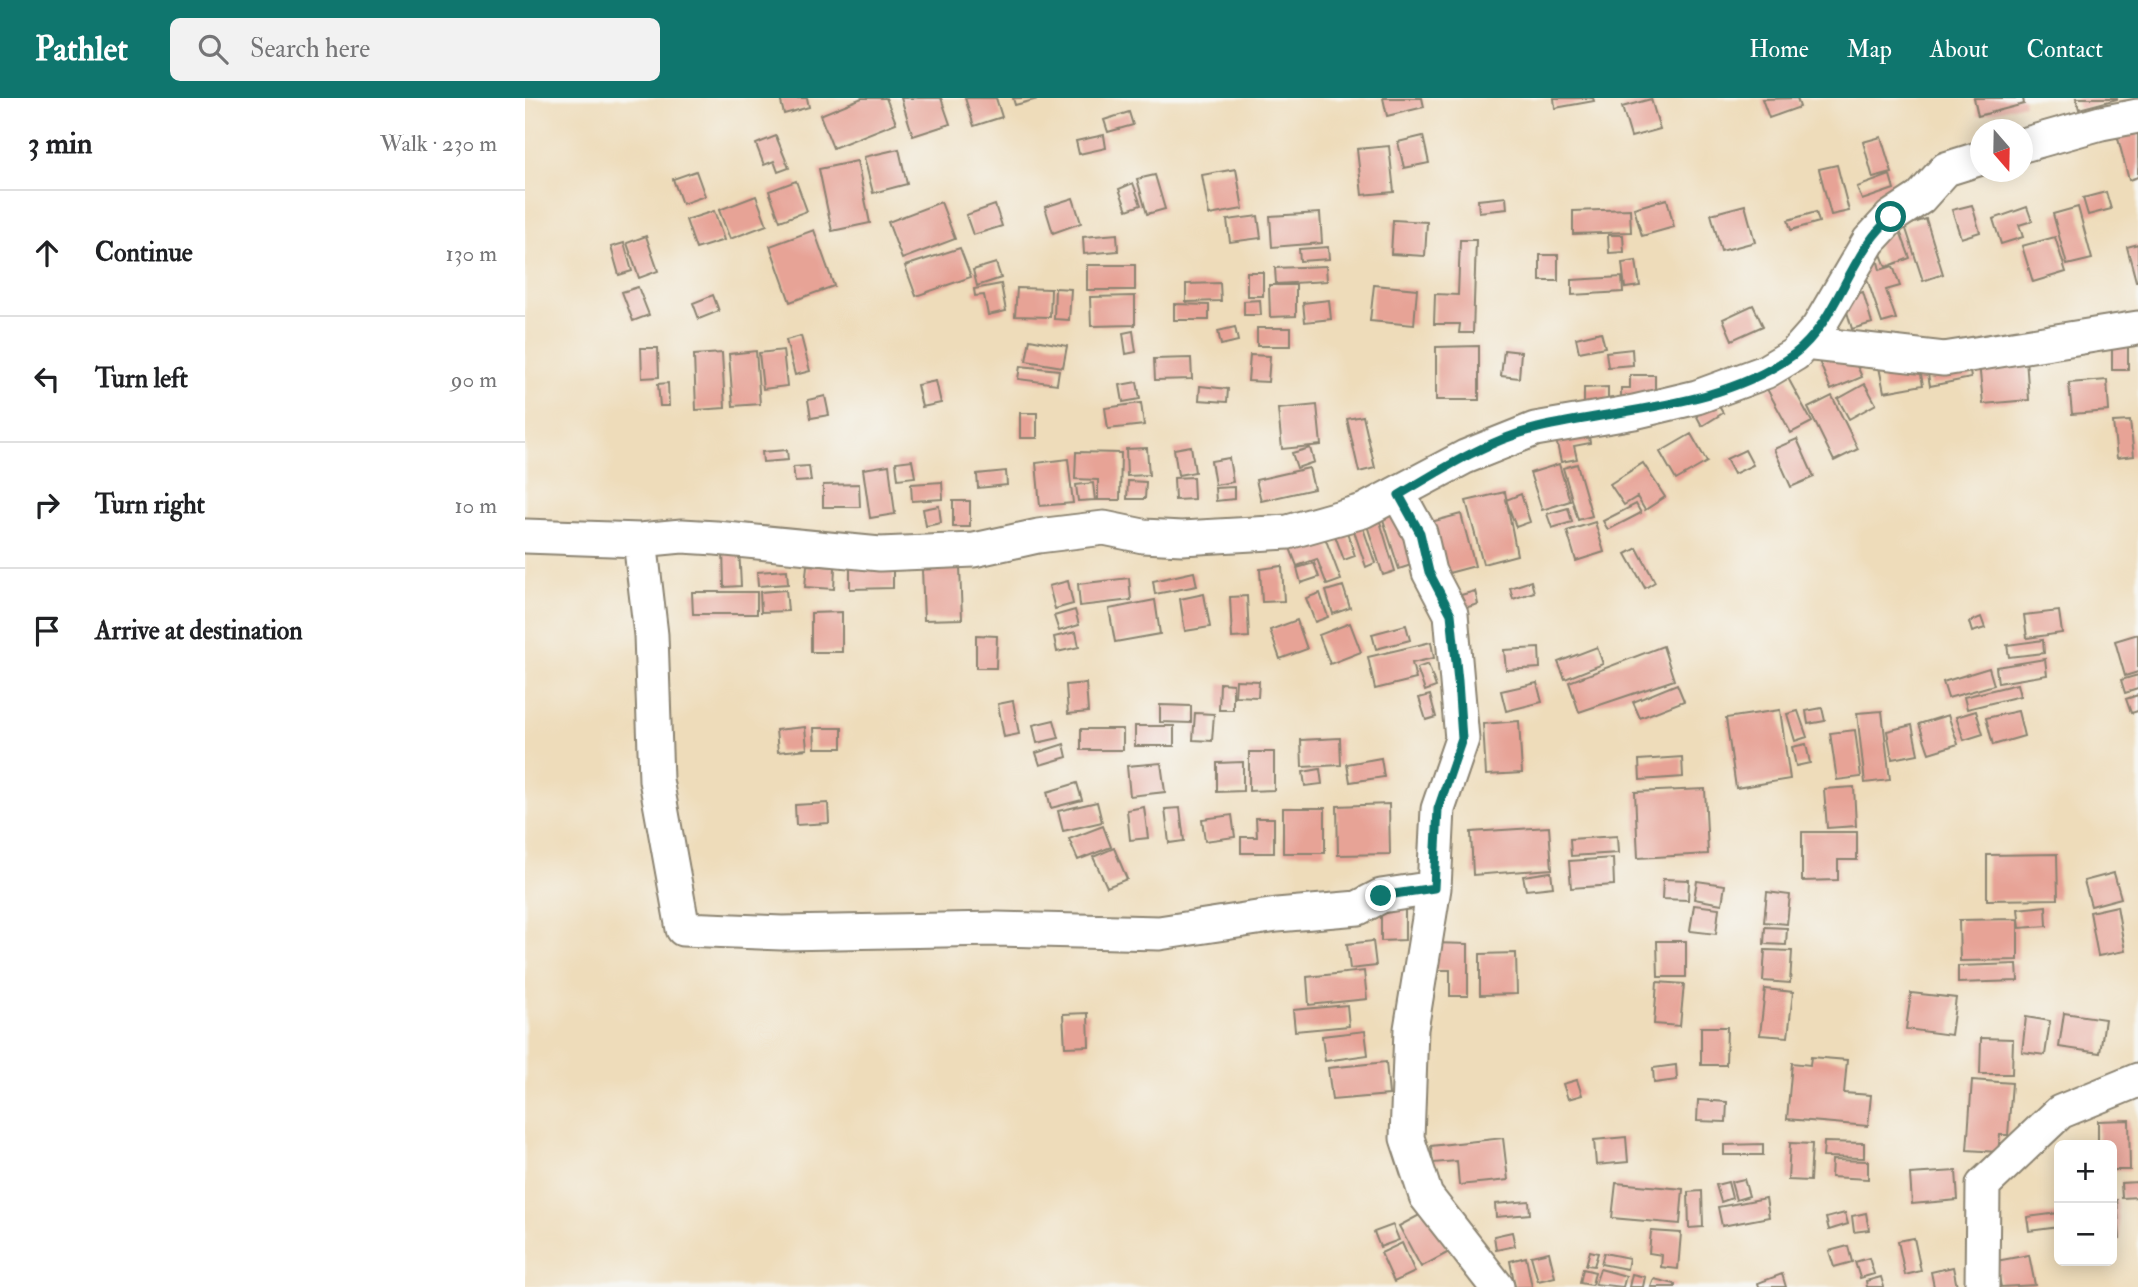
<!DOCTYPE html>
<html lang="en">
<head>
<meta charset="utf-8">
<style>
  :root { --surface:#fff; --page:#f2f2f2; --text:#202124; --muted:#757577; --line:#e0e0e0; --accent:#0f766e }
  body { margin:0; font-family:"IM FELL Double Pica",serif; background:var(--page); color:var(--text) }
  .controls { position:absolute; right:21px; bottom:21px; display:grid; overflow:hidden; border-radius:10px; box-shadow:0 4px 18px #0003 }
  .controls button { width:63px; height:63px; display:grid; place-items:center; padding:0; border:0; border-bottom:2px solid var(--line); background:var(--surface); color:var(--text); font:35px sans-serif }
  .compass { position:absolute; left:1445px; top:21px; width:63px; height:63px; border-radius:50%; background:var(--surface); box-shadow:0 4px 18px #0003; rotate:160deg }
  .stop { position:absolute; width:21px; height:21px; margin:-16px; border:5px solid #0f766e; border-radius:50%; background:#fff }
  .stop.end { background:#0f766e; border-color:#fff; box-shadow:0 2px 7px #0008 }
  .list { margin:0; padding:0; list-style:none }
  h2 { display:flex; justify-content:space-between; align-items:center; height:91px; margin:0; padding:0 28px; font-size:30px }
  h2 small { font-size:23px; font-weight:400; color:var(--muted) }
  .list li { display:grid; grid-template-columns:46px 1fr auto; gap:21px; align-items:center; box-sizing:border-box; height:126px; padding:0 28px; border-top:2px solid var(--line) }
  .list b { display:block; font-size:26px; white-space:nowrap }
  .list em { font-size:23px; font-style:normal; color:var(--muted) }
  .icon { flex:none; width:38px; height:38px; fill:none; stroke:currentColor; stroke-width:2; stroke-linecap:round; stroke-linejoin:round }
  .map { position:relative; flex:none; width:1613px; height:1189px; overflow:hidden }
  header { display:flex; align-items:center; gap:42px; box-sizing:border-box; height:98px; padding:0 35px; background:var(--accent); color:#fff }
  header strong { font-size:33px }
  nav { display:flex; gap:38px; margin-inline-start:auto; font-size:24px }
  .search { width:490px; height:63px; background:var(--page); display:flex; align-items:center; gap:18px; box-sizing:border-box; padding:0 24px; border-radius:10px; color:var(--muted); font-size:26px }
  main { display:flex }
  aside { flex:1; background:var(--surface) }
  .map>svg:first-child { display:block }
  .building { fill:#e7a396 }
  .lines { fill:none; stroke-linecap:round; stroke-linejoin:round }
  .minor-casing { stroke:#8c8472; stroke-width:37 }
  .minor { stroke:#fff; stroke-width:33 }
  .route { stroke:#0f766e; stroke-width:9 }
</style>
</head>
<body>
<header>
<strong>Pathlet</strong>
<div class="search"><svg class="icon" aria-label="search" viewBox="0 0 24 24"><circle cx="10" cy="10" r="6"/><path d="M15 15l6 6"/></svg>Search here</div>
<nav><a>Home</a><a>Map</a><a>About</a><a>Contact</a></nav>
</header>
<main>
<aside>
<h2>3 min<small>Walk · 230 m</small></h2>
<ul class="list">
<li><svg class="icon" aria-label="ahead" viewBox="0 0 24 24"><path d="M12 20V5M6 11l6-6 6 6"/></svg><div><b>Continue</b></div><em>130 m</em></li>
<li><svg class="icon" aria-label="left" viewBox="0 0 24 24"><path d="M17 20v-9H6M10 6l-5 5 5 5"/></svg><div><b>Turn left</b></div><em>90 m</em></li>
<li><svg class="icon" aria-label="right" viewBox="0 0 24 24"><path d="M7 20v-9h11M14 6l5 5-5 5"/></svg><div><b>Turn right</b></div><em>10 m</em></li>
<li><svg class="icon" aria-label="arrive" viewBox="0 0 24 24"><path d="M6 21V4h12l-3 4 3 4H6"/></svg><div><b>Arrive at destination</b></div></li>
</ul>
</aside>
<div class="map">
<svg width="1613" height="1189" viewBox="0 0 1613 1189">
  <rect width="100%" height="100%" fill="#f6f6f2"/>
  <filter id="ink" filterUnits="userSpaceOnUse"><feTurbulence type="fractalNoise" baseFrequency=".0143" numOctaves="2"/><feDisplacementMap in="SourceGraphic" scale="14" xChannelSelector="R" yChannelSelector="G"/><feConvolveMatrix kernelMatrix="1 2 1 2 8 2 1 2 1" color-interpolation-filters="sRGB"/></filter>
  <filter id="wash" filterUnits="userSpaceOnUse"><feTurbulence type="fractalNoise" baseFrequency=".00686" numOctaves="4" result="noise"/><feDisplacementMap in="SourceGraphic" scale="28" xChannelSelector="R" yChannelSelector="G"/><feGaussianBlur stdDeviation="1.57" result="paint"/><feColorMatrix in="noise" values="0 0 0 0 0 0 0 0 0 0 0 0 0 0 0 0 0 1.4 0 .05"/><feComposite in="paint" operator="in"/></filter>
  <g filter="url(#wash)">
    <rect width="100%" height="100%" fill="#eedcba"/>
    <g id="blocks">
      <path class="building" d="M255,0H282L284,9L259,16Z
        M337,0H361L371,25L308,50L295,17Z
        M376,0H416L425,26L388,38Z
        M440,0H471L477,19L449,28Z
        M488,0H512L513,1L490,7Z
        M858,0H897L899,9L862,18Z
        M1029,0H1068L1069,3L1030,10Z
        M1272,0L1275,9L1244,20L1237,1Z
        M1449,0H1498L1499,6L1453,18Z
        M1551,0H1592V1L1554,11Z
        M1126,1L1135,31L1106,39L1097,9Z
        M604,14L608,27L583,34L579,22Z
        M1613,27V79L1604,82L1591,33Z
        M579,37L581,50L554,56L551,43Z
        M251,38L264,70L253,74L249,63L239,67L231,46Z
        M898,38L904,65L879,70L873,44Z
        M1356,39L1367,75L1348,80L1338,44Z
        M864,48L869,94L837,97L832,51Z
        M374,51L382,86L348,95L339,59Z
        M332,63L345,125L307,133L294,71Z
        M1312,67L1324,113L1306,117L1294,71Z
        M711,71L718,111L684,117L677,77Z
        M171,73L180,98L157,106L148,81Z
        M630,77L640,111L622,116L612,81Z
        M1365,77L1369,91L1337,102L1332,89Z
        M271,83L282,113L255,123L244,93Z
        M608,85L616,107L602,112L594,91Z
        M1581,94L1586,111L1563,117L1558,100Z
        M231,98L242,127L205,141L194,112Z
        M981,99L982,111L954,114L953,102Z
        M548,100L556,125L528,135L520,109Z
        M1142,101L1149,129L1117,138L1109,110Z
        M416,104L430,141L377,161L363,124Z
        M470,107L477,128L448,137L441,117Z
        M1220,107L1230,144L1196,153L1186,116Z
        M1447,107L1455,134L1436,140L1427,112Z
        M1502,109L1507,123L1494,127L1498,139L1476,146L1468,121Z
        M1553,109L1567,161L1542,167L1528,116Z
        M1105,111L1106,134L1048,136V113Z
        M189,113L199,142L171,151L161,122Z
        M1291,114L1294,124L1266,132L1263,122Z
        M795,115L797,145L747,149L745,118Z
        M733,118L736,140L705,144L702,122Z
        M1401,121L1418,176L1398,183L1380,128Z
        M868,122L902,124L900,158L866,156Z
        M289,132L309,188L265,204L245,148Z
        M1375,133L1385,160L1361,169L1351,143Z
        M592,136L593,153L559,156L558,139Z
        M1083,137H1098L1099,154L1084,155Z
        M121,138L133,173L114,180L102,145Z
        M1530,139L1541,174L1508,184L1497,148Z
        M935,142H951L948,235H934L935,226H909L910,196L933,197Z
        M99,145L107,173L94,177L86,149Z
        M1613,146V183H1611L1602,149Z
        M803,149L804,161L775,163L774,151Z
        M435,150L446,179L391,198L380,168Z
        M1015,157H1033V183H1015Z
        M1111,163L1115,188L1100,190L1097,165Z
        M1353,164L1355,172L1368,168L1375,188L1361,192L1371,221L1357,225L1338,169Z
        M471,165L476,180L452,188L448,172Z
        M562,167H610V192H562Z
        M801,168L802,183L751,186L750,170Z
        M722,174H738V198H722Z
        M1097,179L1098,194L1047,197V182Z
        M695,185L696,203L661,204V186Z
        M476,186L481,213L463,217L459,197L450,198L449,191Z
        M744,187H771V218L745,219Z
        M849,187L892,191L889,227L845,223Z
        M113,189L124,217L108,223L97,194Z
        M492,190L526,191L525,219L490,218Z
        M530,190L546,191L544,222L529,221Z
        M1338,194L1347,225L1327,231L1318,200Z
        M188,197L194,213L174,221L168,205Z
        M610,198V227L566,228L565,199Z
        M735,202L736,217H719V203Z
        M804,202L806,221L780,224L778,205Z
        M649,206L684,207V222H649Z
        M1228,207L1238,228L1207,242L1198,221Z
        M710,229L713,243L696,247L693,233Z
        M732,230H766V248H732Z
        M608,233L611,254L601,256L598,235Z
        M1076,234L1080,249L1054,254L1051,240Z
        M276,238L285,273L270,277L261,242Z
        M505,241L542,248L538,269L501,263Z
        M1587,241H1603V272H1587Z
        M954,248V302H911V249Z
        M116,250H133L134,279L117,280Z
        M1324,250L1337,279L1306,292L1294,263Z
        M1107,251L1108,267L1083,269L1081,254Z
        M258,252L262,288L238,291L234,255Z
        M979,252L996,254L994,280L976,278Z
        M231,253L235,306L208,308L204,256Z
        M197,255L200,310L171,312L169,257Z
        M1442,255L1446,280L1405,288L1401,263Z
        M1392,256L1398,287L1359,294L1353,264Z
        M725,257L745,258L743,284L723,283Z
        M666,260L667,281L630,282L629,261Z
        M1501,260L1504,302L1458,306L1454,264Z
        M495,268L534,272L532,286L493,281Z
        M1105,277H1130V304L1096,305V290H1105Z
        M1263,280L1287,324L1266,335L1242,291Z
        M1582,282L1584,313L1547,316L1544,285Z
        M411,283L416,305L397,309L392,287Z
        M612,284L615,301L598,304L595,287Z
        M143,285L144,308H135L133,286Z
        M1340,286L1351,306L1324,321L1313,301Z
        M675,288L703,291L702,304L674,302Z
        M1083,289V305H1059V290Z
        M300,298L304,317L286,320L283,302Z
        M1307,298L1333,351L1309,363L1283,310Z
        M1189,300L1198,315L1177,328L1169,313Z
        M616,305L619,327L583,331L580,310Z
        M792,307L796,347L757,351L753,311Z
        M495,315H512V340H495Z
        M838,318L850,370L834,374L822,321Z
        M1605,323L1609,358L1592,360L1588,324Z
        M1062,326L1065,345L1049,348L1052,361L1036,364L1029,332Z
        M1166,336L1182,364L1151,382L1135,354Z
        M1272,341L1289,379L1266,389L1249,351Z
        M666,348L670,374L653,377L649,351Z
        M622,350L624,377L602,378L601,351Z
        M785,350L789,364L772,370L767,355Z
        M262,352L263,362L238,364L237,354Z
        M1220,352L1228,367L1209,376L1201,361Z
        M551,354L596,355L595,402H573V382L550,381Z
        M704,360L708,384L690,387L686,363Z
        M543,361L548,405L515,408L511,365Z
        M387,362L390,379L373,381L371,364Z
        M1118,365L1140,399L1120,412L1112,399L1099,407L1085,386Z
        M1034,366L1045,403L1017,412L1005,375Z
        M1052,366L1067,418L1053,422L1038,370Z
        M364,367L370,416L345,420L338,371Z
        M284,368L286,383L270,384L268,369Z
        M784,370L789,391L736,403L731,382Z
        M481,373L482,387L453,390L452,376Z
        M668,379L669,401L650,402L649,380Z
        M603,383L621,384L620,401H602Z
        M417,384L418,401L387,403L386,386Z
        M568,385L570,402L553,403L551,387Z
        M334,386L335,409H298V387Z
        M709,389V401L691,403L690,390Z
        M980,394L992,457L958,466L941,403Z
        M996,396L1005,424L991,429L981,402Z
        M428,403H445V429H428Z
        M1111,406L1116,415L1083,432L1078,423Z
        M414,408L416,425L401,428L398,411Z
        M873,409L892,465L874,471L856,415Z
        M1043,410L1047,424L1027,430L1022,416Z
        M936,416L950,468L916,477L902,425Z
        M853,417L870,473L858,477L840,421Z
        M836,424L850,465L841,469L827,427Z
        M1070,424L1079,454L1051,463L1042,433Z
        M820,428L830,458L819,462L808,432Z
        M796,429L816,482L802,487L792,461L772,468L762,442Z
        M214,449L216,488L199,489L198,450Z
        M1112,450L1130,484L1120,490L1101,456Z
        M789,465L794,479L776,485L772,470Z
        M368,466V490L325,491V467Z
        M282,467L310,469L309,491L280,489Z
        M757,468L759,503L737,504L735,471Z
        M435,469L437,521L399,522L397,470Z
        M262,472L263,486L233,488L232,474Z
        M669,474L672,488L630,496L628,483Z
        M604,480L606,502L555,508L553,486Z
        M543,483L548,506L530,511L524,488Z
        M1006,483L1009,494L988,501L985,490Z
        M818,488L825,510L808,516L801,493Z
        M261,492L263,513L236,514L235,494Z
        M950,493L953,506L933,512L929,499Z
        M167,494H232V516H168Z
        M795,495L803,519L790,524L781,500Z
        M679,496L685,529L660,533L655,501Z
        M722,498L724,539L707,540L705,499Z
        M630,502L635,536L590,544L584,511Z
        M550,512L554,527L534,533L529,518Z
        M1534,513L1537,535L1502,540L1499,517Z
        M317,514V554H286V515Z
        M1456,519L1460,530L1447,534L1444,524Z
        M772,522L782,551L755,561L745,532Z
        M825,525L836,554L805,566L794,537Z
        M881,527L885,542L851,551L847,536Z
        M551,534L554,549L532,554L529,539Z
        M1613,536V574L1600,578L1590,543Z
        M451,537L472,538L471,570H451Z
        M1518,542L1519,555L1484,559L1482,547Z
        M906,544L909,560L887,565L891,581L850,591L843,559Z
        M1138,548L1149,582L1054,614L1044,584Z
        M1072,549L1078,566L1040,581L1033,564Z
        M1014,550L1015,570L981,572L979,552Z
        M1520,561L1522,577L1473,585L1471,569Z
        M903,566L911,589L900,593L892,570Z
        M1464,570L1469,587L1423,600L1418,584Z
        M1613,577V591L1600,595L1596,582Z
        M711,582L734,583L733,599L710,598Z
        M561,585L563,614L543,616L541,587Z
        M695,585L708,586V612H694Z
        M1012,585L1017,604L981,613L976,593Z
        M1152,586L1159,603L1115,620L1108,604Z
        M1492,586L1495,598L1442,611L1439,599Z
        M905,597L911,619L901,622L894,600Z
        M1613,597V613L1606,615L1601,601Z
        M488,603L494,636L479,639L473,606Z
        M635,607L666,608V625L635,624Z
        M1297,610L1300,623L1283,626L1281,613Z
        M1255,612L1265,681L1211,690L1201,620Z
        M1273,613L1282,639L1270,643L1262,616Z
        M1357,613L1365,682L1340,685L1332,615Z
        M1451,613L1458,636L1439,642L1431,619Z
        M1493,613L1499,638L1468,647L1461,620Z
        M670,615L689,616L687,643L668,642Z
        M1423,617L1433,646L1404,655L1394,626Z
        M529,622L534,640L512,645L508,627Z
        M994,623L997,675L961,677L958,626Z
        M1387,627L1393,656L1367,661L1362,633Z
        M610,628H649V648H610Z
        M280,629L282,651L253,654L251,632Z
        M289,630H317V650H290Z
        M556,631H598V652H556Z
        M1330,632L1336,679L1312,682L1305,635Z
        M815,640L816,667L777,669L776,642Z
        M539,646L542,659L515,667L511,655Z
        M1281,646L1285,665L1271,668L1267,649Z
        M724,654H749V692L724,693Z
        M1157,659L1158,679L1115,682L1114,662Z
        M856,660L859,679L825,684L822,666Z
        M718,664V693L692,694V665Z
        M636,665L640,694L605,698L602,668Z
        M795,671L797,686L780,688L778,674Z
        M552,685L557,702L526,710L522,694Z
        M1329,689L1331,728L1302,730L1299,691Z
        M1180,691L1183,756L1113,760L1110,694Z
        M572,704L577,724L538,733L533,713Z
        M303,705L304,725L271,727L270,707Z
        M864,706L865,756L813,757L812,708Z
        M619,709L623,740L605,742L602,712Z
        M655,710L659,743L644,745L640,711Z
        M758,710H800V755H758Z
        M707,717L710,739L680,743L677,721Z
        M731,720H749V755H716V739H732Z
        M578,728L586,749L553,762L544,741Z
        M1024,729L1027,771L948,777L946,734Z
        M1277,734H1332V762H1313V782L1277,783Z
        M1092,738L1093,755L1046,758L1045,741Z
        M589,750L602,781L582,789L568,759Z
        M1532,756L1533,801L1462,802V757Z
        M1088,760L1089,787L1046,790L1044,763Z
        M1026,774L1028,789L1001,792L998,778Z
        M1589,775L1596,800L1566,808L1559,783Z
        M1138,781L1164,782L1163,802L1137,801Z
        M1172,783L1200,787L1197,806L1169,801Z
        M1242,794L1265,797L1262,826L1239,824Z
        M856,798H880V842L856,843Z
        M1169,807L1194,810L1191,836L1165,833Z
        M1521,808L1522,828L1495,830L1493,811Z
        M1592,808L1600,853L1573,858L1565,814Z
        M1493,821V862L1435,863L1434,822Z
        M1240,829L1262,830L1261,847L1239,846Z
        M848,843L851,868L825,871L822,846Z
        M1132,843H1161V879H1133Z
        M907,845L943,846V898H925V872H907Z
        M1240,852L1267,853L1265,885L1238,883Z
        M991,855L992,896L955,897V856Z
        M1492,866L1493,883L1433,885V868Z
        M839,873L842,901L784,907L782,879Z
        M1132,884L1159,886L1155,928L1129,926Z
        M1240,891L1268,894L1263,939L1235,937Z
        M1386,895L1431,900L1426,937L1381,931Z
        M822,907L824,928L770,933L768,912Z
        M563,915L564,948L540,949L538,916Z
        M1539,915L1580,921L1575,955L1534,949Z
        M1501,919L1525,923L1520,957L1497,954Z
        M1176,929H1202L1201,967H1176Z
        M840,933L843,957L800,963L797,938Z
        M1456,940L1488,941L1487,976H1455Z
        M1286,959L1322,962L1319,995L1346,997L1343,1028L1262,1021L1267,965L1285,967Z
        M861,964L864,997L807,1002L803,970Z
        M1151,967L1152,982L1129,985L1128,970Z
        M1052,982L1057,997L1043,1001L1038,986Z
        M1447,982L1487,985L1483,1037H1475L1473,1054L1442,1052Z
        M1173,1002L1202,1004L1201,1024L1172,1023Z
        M1604,1022L1605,1072H1587V1047H1573V1023Z
        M1101,1039L1103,1064L1071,1067L1069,1042Z
        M978,1040L983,1082L934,1087L932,1063L908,1065L906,1048Z
        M1299,1044L1339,1045V1060L1298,1059Z
        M1265,1045L1287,1046L1285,1083L1263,1082Z
        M1238,1046V1057H1199V1047Z
        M1307,1062L1343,1063V1081L1306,1079Z
        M1431,1073L1433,1102L1387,1106L1385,1076Z
        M1219,1081L1224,1098L1211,1102L1206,1084Z
        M1203,1084L1207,1100L1196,1104L1191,1087Z
        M1613,1084V1099L1597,1100L1596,1085Z
        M1091,1085L1158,1091L1155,1126L1087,1120Z
        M1177,1093L1178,1129L1164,1130L1163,1094Z
        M1241,1100L1244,1119L1197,1128L1193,1109Z
        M1587,1102H1592L1595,1141H1587Z
        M1004,1103L1005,1116L971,1119L970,1106Z
        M902,1113L924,1154L896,1169L874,1128Z
        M1320,1115L1323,1126L1304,1132L1301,1120Z
        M1341,1115L1344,1132L1329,1134L1327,1118Z
        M1534,1115V1129L1504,1133L1502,1119Z
        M868,1127L874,1142L855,1149L849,1134Z
        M1126,1133L1156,1135L1153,1171L1136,1169L1137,1157L1124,1155Z
        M987,1134L990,1148L971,1152L969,1138Z
        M1389,1140L1396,1173L1380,1177L1373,1143Z
        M877,1145L890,1174L869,1184L856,1155Z
        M1323,1148L1327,1164L1309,1169L1304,1153Z
        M1065,1153L1073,1155L1069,1168L1061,1167Z
        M1024,1154L1030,1179L1013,1183L1006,1158Z
        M1079,1155L1104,1160L1102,1171L1076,1166Z
        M1504,1157L1510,1187L1476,1189L1471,1163Z
        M1001,1159L1007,1189H990L985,1163Z
        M1344,1160L1349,1176L1335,1180L1330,1164Z
        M1428,1169L1432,1189H1409L1406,1174Z
        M1058,1171L1070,1174L1067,1187L1055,1185Z
        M1075,1171L1101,1178L1098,1189L1070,1186Z
        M1107,1176L1120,1179L1118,1189H1104Z
        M1257,1176L1261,1189H1234L1233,1185Z
        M1356,1179L1359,1189H1342L1341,1183Z
        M1129,1181L1150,1186V1189H1126Z"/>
    </g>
  </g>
  <g filter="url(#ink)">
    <use href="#blocks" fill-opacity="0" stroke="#8c8472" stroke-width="2"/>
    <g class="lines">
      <g class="minor-casing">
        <path id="minor" d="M1498,47L1576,25L1613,18
          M1280,245L1419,261L1613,230
          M874,397L895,435L904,474L926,516L937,641L913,711L909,790L886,931L882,1040L901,1098L972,1189
          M0,438L115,442L157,438L191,440L355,456L449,452L513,438L579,430L618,438L657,440L763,434L838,413L940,359L1010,331L1109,314L1172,299L1240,274L1270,256L1293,230L1344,143L1366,119L1395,100L1421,71L1456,60
          M115,442L126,537L131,682L158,831L257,835L472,831L634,835L752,817L833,810L856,798L909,790
          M1457,1189L1458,1087L1535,1014L1613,982"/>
      </g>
      <use href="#minor" class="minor"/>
    </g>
  </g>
  <g class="lines" filter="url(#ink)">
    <path class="route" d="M856,798L909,790L913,711L937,641L933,583L926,516L904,474L895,435L874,397C917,371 963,342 1013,330C1097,310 1195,310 1268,257C1306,228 1318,180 1345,143C1351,134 1359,126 1366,119"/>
  </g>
</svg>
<div class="controls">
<button>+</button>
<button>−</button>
</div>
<svg class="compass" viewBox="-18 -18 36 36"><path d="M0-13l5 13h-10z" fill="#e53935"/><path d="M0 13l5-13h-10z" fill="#757577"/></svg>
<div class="stop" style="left:1366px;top:119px"></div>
<div class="stop end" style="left:856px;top:798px"></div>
</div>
</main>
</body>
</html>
